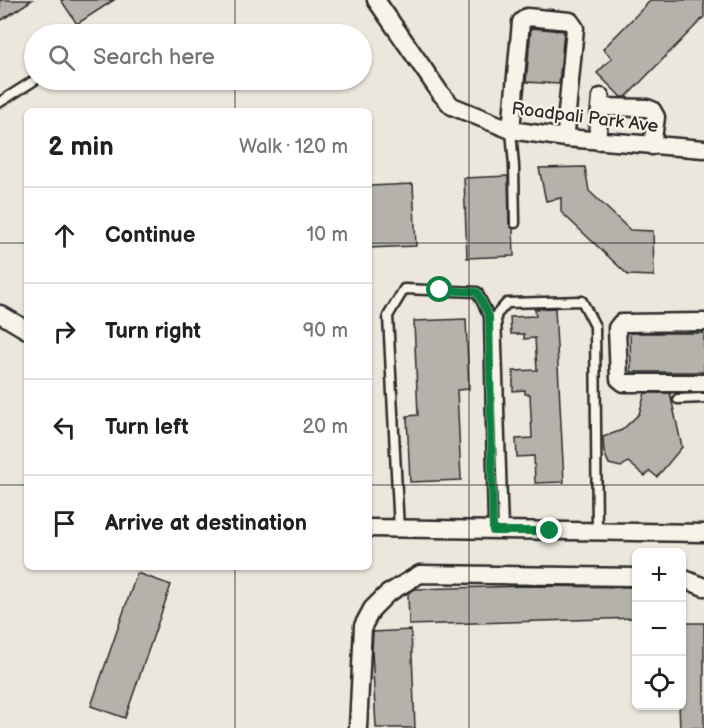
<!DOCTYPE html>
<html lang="en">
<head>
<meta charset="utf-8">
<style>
  :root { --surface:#fff; --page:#f6f6f6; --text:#202124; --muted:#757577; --line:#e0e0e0 }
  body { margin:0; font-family:"Balsamiq Sans",sans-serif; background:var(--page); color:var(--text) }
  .controls { position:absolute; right:18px; bottom:18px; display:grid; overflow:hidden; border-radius:9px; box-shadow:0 2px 4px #0004 }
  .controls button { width:54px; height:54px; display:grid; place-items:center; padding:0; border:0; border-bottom:2px solid var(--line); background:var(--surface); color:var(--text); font:30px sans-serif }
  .stop { position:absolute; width:18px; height:18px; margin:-14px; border:4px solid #0b8043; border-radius:50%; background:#fff }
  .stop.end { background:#0b8043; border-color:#fff; box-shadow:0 2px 6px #0008 }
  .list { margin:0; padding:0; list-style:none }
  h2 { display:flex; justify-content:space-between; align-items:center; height:78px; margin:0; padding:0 24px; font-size:26px }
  h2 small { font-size:20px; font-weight:400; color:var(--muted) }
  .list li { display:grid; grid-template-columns:39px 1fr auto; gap:18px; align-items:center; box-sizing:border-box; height:96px; padding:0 24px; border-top:2px solid var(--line) }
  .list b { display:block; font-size:22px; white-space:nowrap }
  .list em { font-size:20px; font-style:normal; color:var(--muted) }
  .icon { flex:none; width:33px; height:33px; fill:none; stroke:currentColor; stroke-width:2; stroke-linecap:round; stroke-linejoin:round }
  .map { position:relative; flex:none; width:704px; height:728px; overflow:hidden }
  .search { position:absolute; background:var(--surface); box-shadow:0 2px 4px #0004; left:24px; top:24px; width:348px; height:66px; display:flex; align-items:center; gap:15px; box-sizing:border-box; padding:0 21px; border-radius:33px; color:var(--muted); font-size:22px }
  .panel { position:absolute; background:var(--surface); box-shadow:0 2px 4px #0004; left:24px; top:108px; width:348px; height:462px; border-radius:9px }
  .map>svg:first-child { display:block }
  .building { fill:#b5b2ab; stroke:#2b2b2b; stroke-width:1.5 }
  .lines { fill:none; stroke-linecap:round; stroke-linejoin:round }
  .lane-casing { stroke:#2b2b2b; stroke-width:13 }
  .street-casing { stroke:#2b2b2b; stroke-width:21 }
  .lane { stroke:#f7f3e8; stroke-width:8 }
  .street { stroke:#f7f3e8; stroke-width:16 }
  .route { stroke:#0b8043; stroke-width:8 }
  .grid { fill:none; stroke:#2b2b2b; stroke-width:1.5; stroke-opacity:0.55 }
  .labels { text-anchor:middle; stroke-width:4.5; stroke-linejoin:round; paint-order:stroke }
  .street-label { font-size:18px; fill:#2b2b2b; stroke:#f7f3e8 }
</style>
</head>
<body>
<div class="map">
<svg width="704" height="728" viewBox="0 0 704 728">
  <rect width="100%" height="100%" fill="#ebe7dd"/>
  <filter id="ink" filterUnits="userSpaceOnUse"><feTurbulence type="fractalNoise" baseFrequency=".0167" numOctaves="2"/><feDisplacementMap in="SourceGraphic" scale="12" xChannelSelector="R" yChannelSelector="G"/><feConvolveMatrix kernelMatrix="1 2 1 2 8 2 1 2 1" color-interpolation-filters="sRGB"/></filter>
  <g filter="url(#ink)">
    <path class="building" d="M0,0H32L0,21Z
      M61,0H114L77,24Z
      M651,0H704V17L626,97H621L597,73L612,58L603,49Z
      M531,28L564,31L559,84L526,82Z
      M585,167L589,191L630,230L653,231L654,276L628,275L561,212V198L546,201L539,168Z
      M508,176L509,223L513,229L514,256L467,258L464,178Z
      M413,184L416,246L369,248V186Z
      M555,308L564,482L535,483L534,456L517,457L516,439L532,438L530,394H525V390L513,391V371L537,370L535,338L524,339V334H511L510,317L536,316L535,309Z
      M466,319L469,389L457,390L461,480L410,482L407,416L418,415L414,321Z
      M630,333H704V372H631Z
      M645,393H670L682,447L657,477L650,471L645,476L628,462L621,467L609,464L604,452L603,437L622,430L639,414Z
      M137,573L171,585L125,718L91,706Z
      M524,586L636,587V618L409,625L408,593L415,589Z
      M681,623H704V728H680L679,705H681Z
      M411,630L415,728H376L372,651L373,632Z"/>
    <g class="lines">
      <g class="lane-casing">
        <path id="lane" d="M59,31L60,34
          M0,102L35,80
          M511,130L514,166L515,223
          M678,399L704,398
          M399,530L388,316L404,289L477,292L489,316L493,530
          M503,531L496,315L507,303L582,301L595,326L597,532"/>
      </g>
      <g class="street-casing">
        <path id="street" d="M376,0L441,94L452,106L511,130L566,138L704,149
          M600,107L647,108L652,110L656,117L652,146
          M511,130L521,22L527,17L570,21L575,28L567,112L566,138
          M597,141L601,97
          M0,314L27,330
          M704,322L621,323L617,328L619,379L624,383H704
          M369,528L704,533
          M682,578L704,587
          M358,728L363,626L372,609L387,594L420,574L636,577"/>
      </g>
      <use href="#lane" class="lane"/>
      <use href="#street" class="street"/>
    </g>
  </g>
  <g class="lines" filter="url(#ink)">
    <path class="route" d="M440,290L477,292L489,316L493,531H550"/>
  </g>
  <path class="grid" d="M235,0V34M469,0V728M235,80V111M0,243H27M369,243H704M0,485H27M369,485H704M235,567V728"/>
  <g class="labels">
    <g class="street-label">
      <text transform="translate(585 117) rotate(7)" y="6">Roadpali Park Ave</text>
    </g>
  </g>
</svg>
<div class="controls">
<button>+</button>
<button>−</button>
<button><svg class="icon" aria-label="locate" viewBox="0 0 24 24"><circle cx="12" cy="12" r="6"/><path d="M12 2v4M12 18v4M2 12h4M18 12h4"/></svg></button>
</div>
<div class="stop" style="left:440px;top:290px"></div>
<div class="stop end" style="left:550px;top:531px"></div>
<div class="search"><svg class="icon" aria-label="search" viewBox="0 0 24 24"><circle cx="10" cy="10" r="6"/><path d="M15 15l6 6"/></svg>Search here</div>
<section class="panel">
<h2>2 min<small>Walk · 120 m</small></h2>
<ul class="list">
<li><svg class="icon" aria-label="ahead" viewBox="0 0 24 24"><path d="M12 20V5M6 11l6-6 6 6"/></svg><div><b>Continue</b></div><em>10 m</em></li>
<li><svg class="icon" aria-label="right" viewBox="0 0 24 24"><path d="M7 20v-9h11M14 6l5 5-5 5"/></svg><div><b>Turn right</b></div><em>90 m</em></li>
<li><svg class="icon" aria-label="left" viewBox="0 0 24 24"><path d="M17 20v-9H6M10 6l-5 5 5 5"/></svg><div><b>Turn left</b></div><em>20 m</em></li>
<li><svg class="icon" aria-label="arrive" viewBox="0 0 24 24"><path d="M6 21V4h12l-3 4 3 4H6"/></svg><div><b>Arrive at destination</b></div></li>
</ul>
</section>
</div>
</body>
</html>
